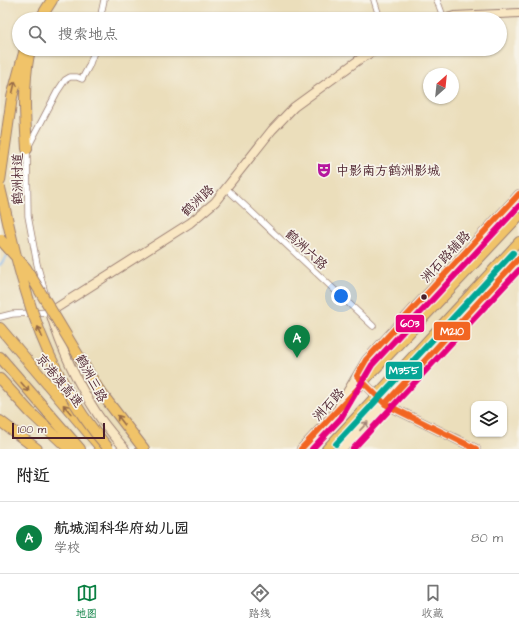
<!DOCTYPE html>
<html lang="zh">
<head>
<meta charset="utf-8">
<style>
  :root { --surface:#fff; --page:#f6f6f6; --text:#222; --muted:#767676; --line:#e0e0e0; --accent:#0b8043 }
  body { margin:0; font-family:"Architects Daughter","LXGW WenKai TC",sans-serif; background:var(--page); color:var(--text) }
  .controls { position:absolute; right:12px; bottom:12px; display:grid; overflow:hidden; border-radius:8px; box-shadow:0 1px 3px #0004 }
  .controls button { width:36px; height:36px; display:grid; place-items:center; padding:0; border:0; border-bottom:1px solid var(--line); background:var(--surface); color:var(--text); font:20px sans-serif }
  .compass { position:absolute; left:423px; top:68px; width:36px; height:36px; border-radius:50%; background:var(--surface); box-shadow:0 1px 3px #0004; rotate:27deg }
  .scale { position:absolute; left:12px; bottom:10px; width:93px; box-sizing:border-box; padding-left:4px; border:2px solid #4a1f2b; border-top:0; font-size:11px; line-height:14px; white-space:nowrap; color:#4a1f2b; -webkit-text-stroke:3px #f7f3e8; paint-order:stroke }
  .you { position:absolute; left:341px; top:296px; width:14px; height:14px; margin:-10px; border:3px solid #fff; border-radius:50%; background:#1a73e8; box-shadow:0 0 0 6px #1a73e833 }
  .badge { display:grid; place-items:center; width:26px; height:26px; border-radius:50%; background:var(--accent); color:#fff; font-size:13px; font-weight:700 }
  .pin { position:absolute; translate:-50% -33px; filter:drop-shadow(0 1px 2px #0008) }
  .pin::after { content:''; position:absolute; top:21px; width:14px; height:12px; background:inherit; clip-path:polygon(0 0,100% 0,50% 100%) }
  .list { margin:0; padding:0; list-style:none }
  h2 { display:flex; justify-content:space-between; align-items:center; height:52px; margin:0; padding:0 16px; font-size:17px }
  h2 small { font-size:13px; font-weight:400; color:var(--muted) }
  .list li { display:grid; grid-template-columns:26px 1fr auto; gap:12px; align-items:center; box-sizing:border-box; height:72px; padding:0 16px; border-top:1px solid var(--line) }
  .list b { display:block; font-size:15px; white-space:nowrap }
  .list p { margin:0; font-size:13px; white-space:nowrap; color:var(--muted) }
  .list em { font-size:13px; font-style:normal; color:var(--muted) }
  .icon { flex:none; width:22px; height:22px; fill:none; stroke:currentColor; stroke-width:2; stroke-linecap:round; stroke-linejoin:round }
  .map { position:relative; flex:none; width:519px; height:449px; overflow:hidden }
  .search { position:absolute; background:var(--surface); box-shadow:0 1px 3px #0004; left:12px; right:12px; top:12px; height:44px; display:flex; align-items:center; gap:10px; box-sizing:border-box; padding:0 14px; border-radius:22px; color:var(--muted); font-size:15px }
  .sheet { height:124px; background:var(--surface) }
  nav { display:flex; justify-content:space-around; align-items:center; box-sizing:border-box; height:56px; border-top:1px solid var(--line); background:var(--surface); font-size:11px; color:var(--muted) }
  nav a { display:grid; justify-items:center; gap:2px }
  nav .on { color:var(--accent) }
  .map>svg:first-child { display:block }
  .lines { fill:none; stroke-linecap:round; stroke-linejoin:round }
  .stream { stroke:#80b7ef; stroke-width:2 }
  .street-casing { stroke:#9a7e73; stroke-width:7 }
  .secondary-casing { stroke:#9a7e73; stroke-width:10 }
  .primary-casing { stroke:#9a7e73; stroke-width:10 }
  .highway-casing { stroke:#9a7e73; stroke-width:12 }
  .street { stroke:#fff; stroke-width:5.5 }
  .secondary { stroke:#f9e7c3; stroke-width:8 }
  .primary { stroke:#f0c369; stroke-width:8 }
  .highway { stroke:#f0c369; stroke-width:10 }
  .highway-bridge-casing { stroke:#9a7e73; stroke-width:12; stroke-linecap:butt }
  .highway-bridge { stroke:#f0c369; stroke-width:10 }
  .bus-1-casing { stroke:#f7f3e8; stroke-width:9 }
  .bus-2-casing { stroke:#f7f3e8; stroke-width:9 }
  .bus-3-casing { stroke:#f7f3e8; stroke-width:9 }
  .bus-1 { stroke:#f26522; stroke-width:6 }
  .bus-2 { stroke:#e5007d; stroke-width:6 }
  .bus-3 { stroke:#05a696; stroke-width:6 }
  .oneway { stroke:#956947 }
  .oneway2 { stroke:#a28377 }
  .bus-dot { fill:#4a1f2b; stroke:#f7f3e8; stroke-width:1.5 }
  .labels { text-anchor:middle; stroke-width:3.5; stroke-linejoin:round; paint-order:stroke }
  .poi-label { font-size:13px; fill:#4a1f2b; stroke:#f7f3e8; text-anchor:start }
  .street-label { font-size:13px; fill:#4a1f2b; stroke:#f7f3e8 }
  .line-badge { stroke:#f7f3e8; stroke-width:1.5 }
  .badge-label { font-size:11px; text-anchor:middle; font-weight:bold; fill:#fff }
</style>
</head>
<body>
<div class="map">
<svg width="519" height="449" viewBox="0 0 519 449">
  <rect width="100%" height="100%" fill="#f7f3e8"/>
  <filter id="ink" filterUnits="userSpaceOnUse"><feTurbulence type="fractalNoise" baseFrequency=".025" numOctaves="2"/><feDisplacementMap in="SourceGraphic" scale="8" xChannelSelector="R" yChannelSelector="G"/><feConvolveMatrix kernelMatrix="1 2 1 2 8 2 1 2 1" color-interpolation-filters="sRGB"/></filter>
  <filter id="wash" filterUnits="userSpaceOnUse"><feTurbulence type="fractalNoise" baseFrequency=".012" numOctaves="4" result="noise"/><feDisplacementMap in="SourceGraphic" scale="16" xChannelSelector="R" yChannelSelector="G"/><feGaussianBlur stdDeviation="0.9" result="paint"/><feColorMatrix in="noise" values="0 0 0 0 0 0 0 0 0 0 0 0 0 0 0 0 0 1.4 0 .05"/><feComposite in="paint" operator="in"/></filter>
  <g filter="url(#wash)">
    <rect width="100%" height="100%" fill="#ebdebb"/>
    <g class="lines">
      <path class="stream" d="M0,265L7,256"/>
    </g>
  </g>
  <g filter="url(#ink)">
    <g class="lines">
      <g class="street-casing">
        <path id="street" d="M374,0L380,19
          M437,0L444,19
          M100,19L104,0
          M226,188L373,326
          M45,293L37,264L28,216L27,149L57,92L65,80L70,77H77L82,79L89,66L95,49
          M0,317L12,314L50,312L49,309"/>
      </g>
      <g class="secondary-casing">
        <path id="secondary" d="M444,19L454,16L519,13
          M359,378L385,404L476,449
          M339,406L366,360L375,350L519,194
          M125,449C116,438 106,427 98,415C77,383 61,349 50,312L190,223L215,202L272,130L294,107L360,59L378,49
          M342,449L519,258"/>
      </g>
      <g class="primary-casing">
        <path id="primary" d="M301,449L519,217
          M326,449L519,241"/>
      </g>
      <g class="highway-casing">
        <path id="highway" d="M40,19L52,0
          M27,149C25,117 23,86 29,54
          M0,181L12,97L25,49
          M0,328L102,449
          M0,357L80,449
          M0,379L30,412L69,449
          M99,390L144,449
          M0,421L37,449"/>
      </g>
      <use href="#street" class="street"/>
      <use href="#secondary" class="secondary"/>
      <use href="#primary" class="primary"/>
      <use href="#highway" class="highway"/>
      <g class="highway-bridge-casing">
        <path id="highway-bridge" d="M0,188C8,220 14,253 24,285C41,344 68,403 109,449
          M0,239L26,268L99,390"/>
      </g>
      <use href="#highway-bridge" class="highway-bridge"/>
      <g class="bus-1-casing">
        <path id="bus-1" d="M385,404L519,258
          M301,449L363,383
          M476,449L385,404L357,376L366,360L519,194"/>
      </g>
      <g class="bus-2-casing">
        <path id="bus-2" d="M312,449L341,418L372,365L519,206
          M353,449L519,270"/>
      </g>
      <g class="bus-3-casing">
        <path id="bus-3" d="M336,444L513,253"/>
      </g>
      <use href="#bus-1" class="bus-1"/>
      <use href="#bus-2" class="bus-2"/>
      <use href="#bus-3" class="bus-3"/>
    </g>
    <defs><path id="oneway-shaft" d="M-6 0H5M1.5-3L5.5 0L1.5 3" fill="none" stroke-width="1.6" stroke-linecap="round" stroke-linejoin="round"/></defs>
    <g class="oneway">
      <use href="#oneway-shaft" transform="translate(14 87) rotate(-77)"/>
      <use href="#oneway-shaft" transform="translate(40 332) rotate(-113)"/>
      <use href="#oneway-shaft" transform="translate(25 387) rotate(50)"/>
      <use href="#oneway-shaft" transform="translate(67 409) rotate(-130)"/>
      <use href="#oneway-shaft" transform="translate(121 420) rotate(-127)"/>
    </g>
    <use class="oneway2" href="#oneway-shaft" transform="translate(364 426) rotate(-47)"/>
  </g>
  <defs>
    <g id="theatre-bare" transform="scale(1.2)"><path d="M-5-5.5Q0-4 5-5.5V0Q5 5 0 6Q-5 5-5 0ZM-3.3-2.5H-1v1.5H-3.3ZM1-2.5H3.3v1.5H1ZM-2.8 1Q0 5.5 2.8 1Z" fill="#b5179e" stroke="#f7f3e8" stroke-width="2.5" paint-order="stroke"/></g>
  </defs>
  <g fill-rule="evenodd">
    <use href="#theatre-bare" x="324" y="170"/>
  </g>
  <circle class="bus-dot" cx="424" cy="297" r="3.5"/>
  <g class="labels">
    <g class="poi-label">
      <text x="336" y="175">中影南方鹤洲影城</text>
    </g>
    <g class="street-label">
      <text transform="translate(17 179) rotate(-90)" y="5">鹤洲村道</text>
      <text transform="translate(197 200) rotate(-43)" y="5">鹤洲路</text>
      <text transform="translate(307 249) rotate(43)" y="5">鹤洲六路</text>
      <text transform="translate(445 256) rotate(-47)" y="5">洲石路辅路</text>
      <text transform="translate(92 378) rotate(62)" y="5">鹤洲三路</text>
      <text transform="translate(60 380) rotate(50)" y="5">京港澳高速</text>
      <text transform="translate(328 404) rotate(-47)" y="5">洲石路</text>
    </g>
  </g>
  <g class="line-badge">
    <rect x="395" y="314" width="30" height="19" rx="4" fill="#e5007d"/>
    <rect x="433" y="321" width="38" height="20" rx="4" fill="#f26522"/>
    <rect x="385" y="361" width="38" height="19" rx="4" fill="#05a696"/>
  </g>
  <g class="badge-label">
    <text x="410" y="327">603</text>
    <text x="452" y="335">M210</text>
    <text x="404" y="374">M355</text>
  </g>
</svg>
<div class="controls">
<button><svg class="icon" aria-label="layers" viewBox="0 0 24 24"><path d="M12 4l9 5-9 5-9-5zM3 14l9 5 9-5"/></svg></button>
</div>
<svg class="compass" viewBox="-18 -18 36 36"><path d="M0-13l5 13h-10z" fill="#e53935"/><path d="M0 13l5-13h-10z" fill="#767676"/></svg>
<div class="scale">100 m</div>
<div class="you"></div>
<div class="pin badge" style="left:297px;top:358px">A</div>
<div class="search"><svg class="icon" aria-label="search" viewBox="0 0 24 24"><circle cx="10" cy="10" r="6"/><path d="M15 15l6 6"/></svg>搜索地点</div>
</div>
<section class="sheet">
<h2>附近<small></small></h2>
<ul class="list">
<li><span class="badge">A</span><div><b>航城润科华府幼儿园</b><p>学校</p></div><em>80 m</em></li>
</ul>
</section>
<nav>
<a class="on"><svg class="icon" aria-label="map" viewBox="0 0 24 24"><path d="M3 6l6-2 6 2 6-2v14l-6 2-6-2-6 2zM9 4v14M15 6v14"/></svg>地图</a>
<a><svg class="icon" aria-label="directions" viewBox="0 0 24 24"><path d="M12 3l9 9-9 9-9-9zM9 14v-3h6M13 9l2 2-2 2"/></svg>路线</a>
<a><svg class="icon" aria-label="saved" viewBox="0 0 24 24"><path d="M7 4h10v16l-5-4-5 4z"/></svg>收藏</a>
</nav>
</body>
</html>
